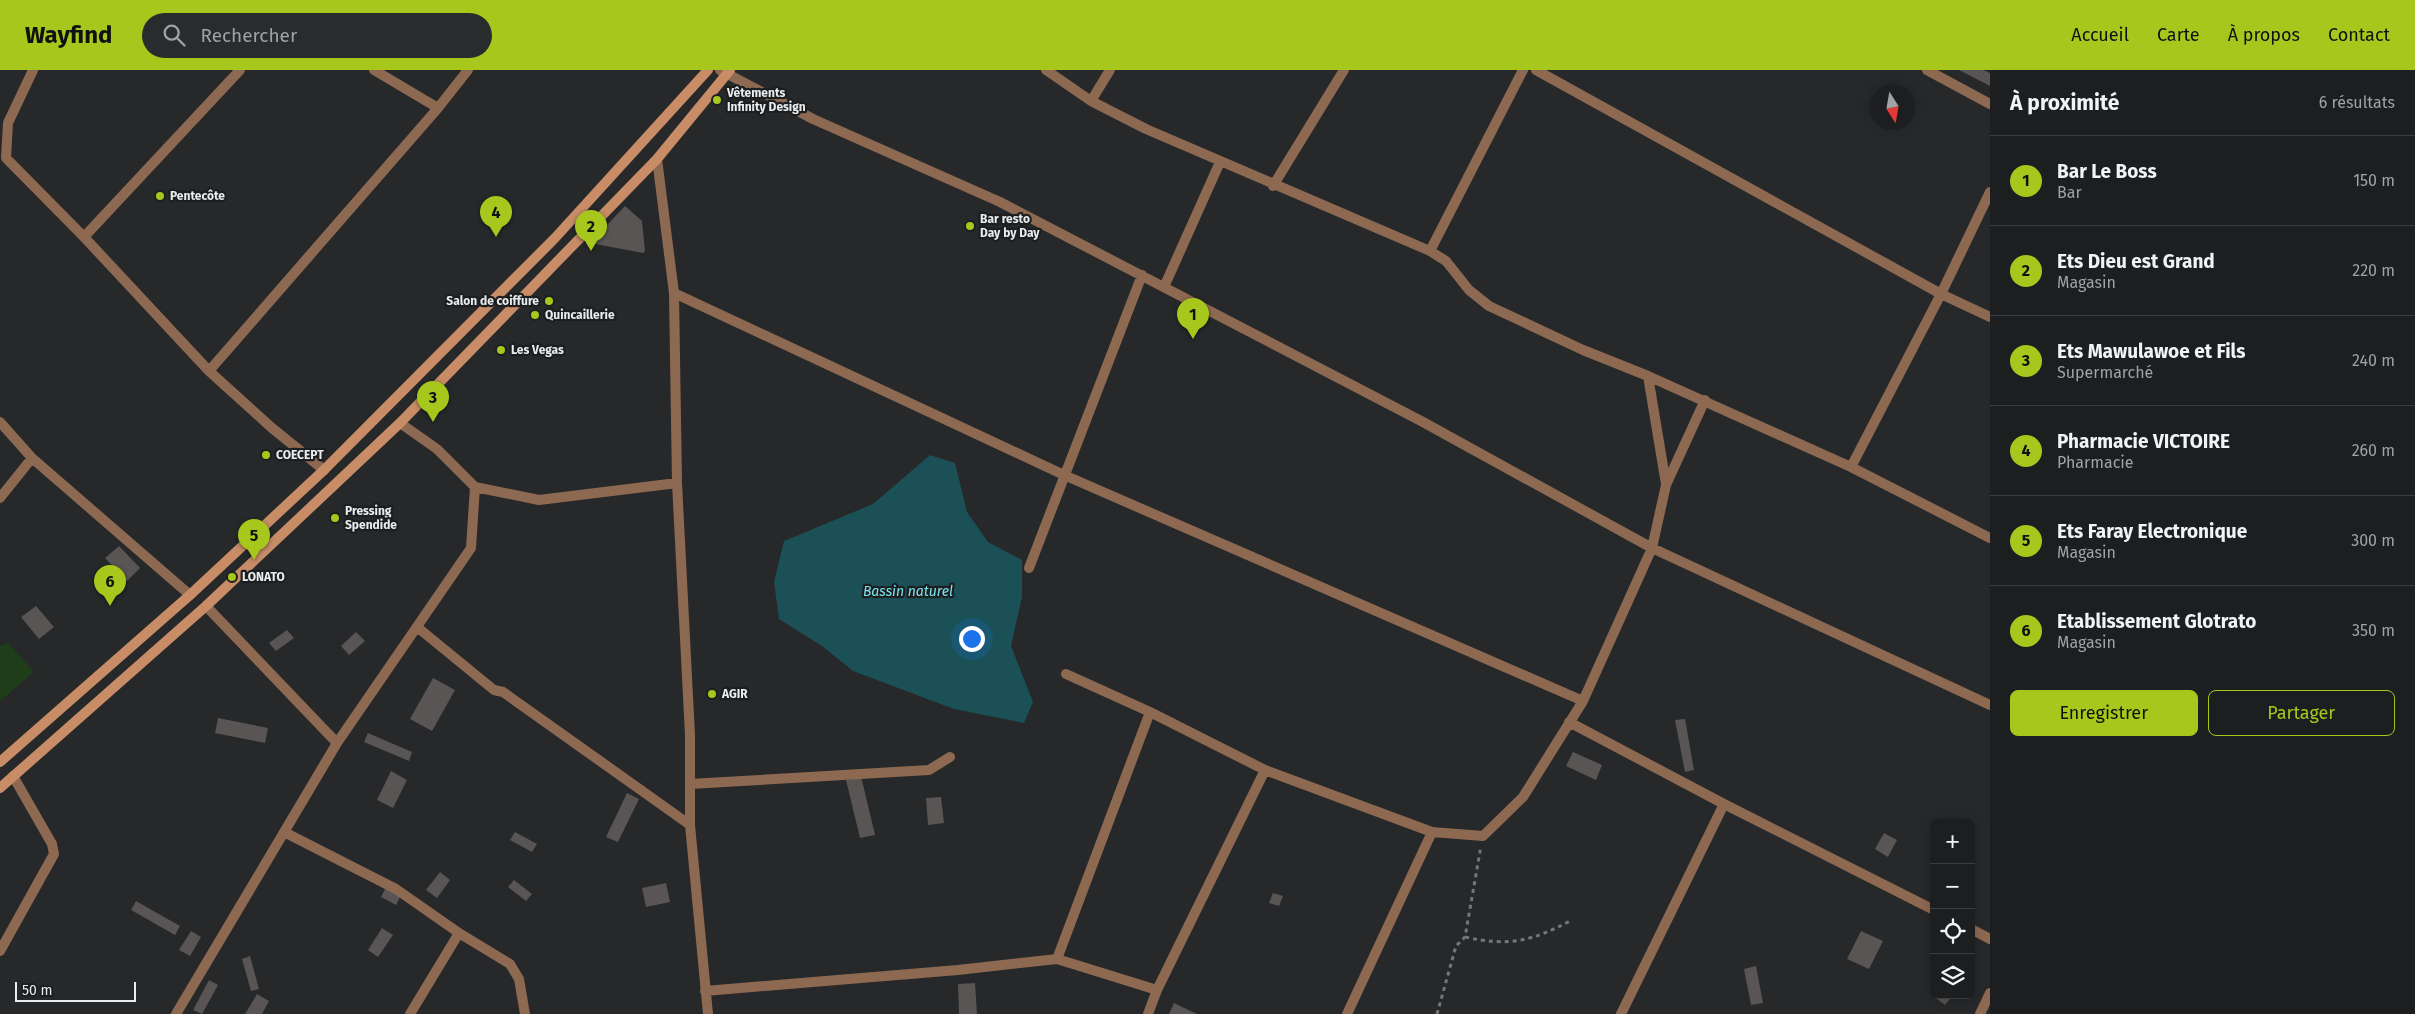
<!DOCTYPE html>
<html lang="fr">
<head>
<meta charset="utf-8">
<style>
  :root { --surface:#1c1e20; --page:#292b2d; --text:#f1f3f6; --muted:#a0a2a5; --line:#3a3c3e; --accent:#a8c71c }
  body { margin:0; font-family:"Fira Sans",sans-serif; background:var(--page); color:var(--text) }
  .controls { position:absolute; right:15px; bottom:15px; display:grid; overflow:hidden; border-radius:8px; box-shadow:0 2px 12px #0003 }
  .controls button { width:45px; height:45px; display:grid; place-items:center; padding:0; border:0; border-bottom:1px solid var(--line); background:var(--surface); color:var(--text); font:25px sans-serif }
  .compass { position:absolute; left:1870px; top:15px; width:45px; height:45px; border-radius:50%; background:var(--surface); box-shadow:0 2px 12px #0003; rotate:169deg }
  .scale { position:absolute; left:15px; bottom:12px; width:121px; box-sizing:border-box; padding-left:5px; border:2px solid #e9ebec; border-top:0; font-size:14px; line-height:18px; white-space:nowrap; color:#e9ebec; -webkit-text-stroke:4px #1c1e20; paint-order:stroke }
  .you { position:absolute; left:971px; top:568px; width:18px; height:18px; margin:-12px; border:4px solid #fff; border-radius:50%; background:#1a73e8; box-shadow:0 0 0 8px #1a73e833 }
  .badge { display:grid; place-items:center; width:32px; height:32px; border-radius:50%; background:var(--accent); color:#111; font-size:16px; font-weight:700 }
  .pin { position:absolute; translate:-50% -41px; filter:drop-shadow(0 1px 2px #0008) }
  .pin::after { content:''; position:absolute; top:26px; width:18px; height:15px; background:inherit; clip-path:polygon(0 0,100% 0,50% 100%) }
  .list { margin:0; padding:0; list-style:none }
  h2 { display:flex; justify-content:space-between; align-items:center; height:65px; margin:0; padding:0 20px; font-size:21px }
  h2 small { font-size:16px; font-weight:400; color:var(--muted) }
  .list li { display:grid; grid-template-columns:32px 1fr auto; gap:15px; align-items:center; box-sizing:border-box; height:90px; padding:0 20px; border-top:1px solid var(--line) }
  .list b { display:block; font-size:19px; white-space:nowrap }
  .list p { margin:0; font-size:16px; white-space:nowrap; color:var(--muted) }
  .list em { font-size:16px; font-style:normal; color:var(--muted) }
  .actions { display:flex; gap:10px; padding:15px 20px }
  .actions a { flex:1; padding:11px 0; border:1px solid var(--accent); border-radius:8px; text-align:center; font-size:18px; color:var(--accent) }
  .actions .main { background:var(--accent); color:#111 }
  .icon { flex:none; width:28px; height:28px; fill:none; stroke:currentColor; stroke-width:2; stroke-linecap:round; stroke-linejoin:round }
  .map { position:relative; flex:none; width:1990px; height:944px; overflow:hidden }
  header { display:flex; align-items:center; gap:30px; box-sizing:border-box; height:70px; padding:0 25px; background:var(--accent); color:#111 }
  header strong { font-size:24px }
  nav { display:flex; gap:28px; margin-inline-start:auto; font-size:18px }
  .search { width:350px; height:45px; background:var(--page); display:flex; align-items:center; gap:12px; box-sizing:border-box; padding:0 18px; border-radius:28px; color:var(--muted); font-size:19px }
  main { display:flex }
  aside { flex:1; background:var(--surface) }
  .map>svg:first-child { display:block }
  .green { fill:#1f3d18 }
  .water { fill:#1a5056 }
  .building { fill:#595554 }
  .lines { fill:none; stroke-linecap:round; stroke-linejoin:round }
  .path { stroke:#747677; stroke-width:3; stroke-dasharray:4 4; stroke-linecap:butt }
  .minor { stroke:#8e6951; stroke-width:10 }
  .secondary { stroke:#c88d67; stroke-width:10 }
  .poi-dot { fill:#a8c71c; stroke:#1c1e20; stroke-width:2 }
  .labels { text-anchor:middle; stroke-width:4.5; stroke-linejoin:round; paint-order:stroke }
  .poi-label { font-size:12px; font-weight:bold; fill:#e9ebec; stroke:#1c1e20; text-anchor:start }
  .water-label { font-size:14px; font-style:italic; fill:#7ae5f2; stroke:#1c1e20 }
</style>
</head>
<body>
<header>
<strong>Wayfind</strong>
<div class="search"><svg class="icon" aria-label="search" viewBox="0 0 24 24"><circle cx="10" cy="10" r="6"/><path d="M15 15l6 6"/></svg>Rechercher</div>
<nav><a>Accueil</a><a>Carte</a><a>À propos</a><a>Contact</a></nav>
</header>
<main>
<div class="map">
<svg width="1990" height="944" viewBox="0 0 1990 944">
  <rect width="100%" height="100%" fill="#26282a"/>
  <path class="green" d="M8,573L34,602L0,631V576Z"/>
  <path class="water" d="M930,385L955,393L967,442L988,472L1022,490V527L1011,576L1033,632L1024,653L954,639L853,601L822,576L779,549L774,512L784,471L873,434Z"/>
  <path class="building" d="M1959,0H1983L1990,3V16Z
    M625,136L642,151L645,181L643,183L590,173Z
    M119,476L140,498L127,511L105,488Z
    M36,536L54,557L39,569L21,547Z
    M287,560L294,568L276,581L269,573Z
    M356,562L365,571L349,585L341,576Z
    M433,608L455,620L432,661L410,649Z
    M218,648L268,658L265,673L215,663Z
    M1685,649L1694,700L1685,702L1675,650Z
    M368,663L412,682L409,691L364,672Z
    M1573,682L1602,695L1596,710L1566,696Z
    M391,701L407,710L393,738L377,730Z
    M861,706L875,765L860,768L846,710Z
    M627,723L639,729L618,772L606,767Z
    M941,727L944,753L928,755L926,728Z
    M515,762L537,774L532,782L510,770Z
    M1884,763L1897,770L1888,787L1875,779Z
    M440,802L450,810L437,828L426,820Z
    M514,810L532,824L526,831L508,817Z
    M666,813L670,832L646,837L642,818Z
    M386,817L401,825L396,835L381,827Z
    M1273,823L1283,826L1279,836L1269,833Z
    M136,831L180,856L175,865L131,840Z
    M382,858L393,865L378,887L368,880Z
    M191,861L201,867L190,886L179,880Z
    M1861,861L1883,871L1869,899L1847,889Z
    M250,886L259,919L251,921L242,889Z
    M1756,896L1763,933L1751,935L1744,899Z
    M209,910L218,915L202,944L193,940Z
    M975,913L977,944H959L958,914Z
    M257,924L269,931L262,944H245Z
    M1940,925H1953L1945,935L1937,929Z
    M1174,933L1197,944H1169Z"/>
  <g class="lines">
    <path class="path" d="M1465,867C1510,877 1532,871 1572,850
      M1437,944L1456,876L1465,867L1481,776"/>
    <path class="minor" d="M33,0L8,53L6,88L84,167L209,301L272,358L324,400
      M374,0L438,38
      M720,0L813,49L1000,132L1423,352L1652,478L1990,635
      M1046,0L1091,31L1146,59L1430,181L1446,191L1469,220L1489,236L1583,280L1648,306L1666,414
      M1536,0L1941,224L1990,247
      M1927,0L1990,34
      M1091,31L1110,0
      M657,89L674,223L677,413L690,665V755L708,944
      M1273,116L1344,0
      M84,167L240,0
      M1430,181L1523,0
      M1164,217L1220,92
      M674,223L1064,405L1583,631
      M209,301L438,38L468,0
      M1648,306L1851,397L1990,468
      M0,352L32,388L190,525
      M400,353L437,379L475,417L539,430L677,413
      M1851,397L1941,224L1990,122
      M0,428L32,388
      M1029,498L1142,205
      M206,536L337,673
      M417,557L494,620L503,622L690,755
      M1066,604L1150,642L1265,700L1432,762L1483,766L1523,727L1583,631L1652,478L1666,415L1705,330
      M1569,652L1724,734L1934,840
      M690,714L929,700L950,687
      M284,762L396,819L459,863L510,894L519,909L525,944
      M1971,859L1990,869
      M0,881L54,784L52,774L13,706
      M1057,889L1150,642
      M705,921L958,900L1057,889L1157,920
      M176,944L337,673L471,478L475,417
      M410,944L459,863
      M1148,944L1157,920L1265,700
      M1347,944L1432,762
      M1621,944L1724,734
      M1980,944L1990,923"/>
    <path class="secondary" d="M0,692L190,525L324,400L555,168L708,0
      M0,718L206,536L400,353L657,89L730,0"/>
  </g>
  <g class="poi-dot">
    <circle cx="717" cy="30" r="5"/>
    <circle cx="160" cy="126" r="5"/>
    <circle cx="970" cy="156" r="5"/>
    <circle cx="549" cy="231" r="5"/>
    <circle cx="535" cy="245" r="5"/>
    <circle cx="501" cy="280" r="5"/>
    <circle cx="266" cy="385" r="5"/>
    <circle cx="335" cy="448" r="5"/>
    <circle cx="232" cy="507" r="5"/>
    <circle cx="712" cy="624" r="5"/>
  </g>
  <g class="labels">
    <g class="poi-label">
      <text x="727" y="27">Vêtements<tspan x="727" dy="14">Infinity Design</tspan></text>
      <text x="170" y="130">Pentecôte</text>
      <text x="980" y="153">Bar resto<tspan x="980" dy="14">Day by Day</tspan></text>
      <text x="539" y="235" text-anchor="end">Salon de coiffure</text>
      <text x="545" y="249">Quincaillerie</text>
      <text x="511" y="284">Les Vegas</text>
      <text x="276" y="389">COECEPT</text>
      <text x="345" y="445">Pressing<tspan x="345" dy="14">Spendide</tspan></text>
      <text x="242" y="511">LONATO</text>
      <text x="722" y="628">AGIR</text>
    </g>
    <g class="water-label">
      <text x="908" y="526">Bassin naturel</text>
    </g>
  </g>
</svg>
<div class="controls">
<button>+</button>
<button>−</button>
<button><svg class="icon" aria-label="locate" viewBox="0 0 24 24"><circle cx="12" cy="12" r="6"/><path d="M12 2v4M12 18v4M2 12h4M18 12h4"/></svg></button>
<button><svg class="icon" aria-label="layers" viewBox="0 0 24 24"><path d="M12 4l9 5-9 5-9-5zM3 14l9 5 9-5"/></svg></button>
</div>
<svg class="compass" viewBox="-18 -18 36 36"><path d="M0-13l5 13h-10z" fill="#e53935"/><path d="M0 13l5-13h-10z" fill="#a0a2a5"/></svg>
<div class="scale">50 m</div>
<div class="you"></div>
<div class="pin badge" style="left:1193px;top:269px">1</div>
<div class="pin badge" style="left:591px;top:181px">2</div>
<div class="pin badge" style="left:433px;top:352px">3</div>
<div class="pin badge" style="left:496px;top:167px">4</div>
<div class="pin badge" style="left:254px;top:490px">5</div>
<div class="pin badge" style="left:110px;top:536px">6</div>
</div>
<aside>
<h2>À proximité<small>6 résultats</small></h2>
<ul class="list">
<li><span class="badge">1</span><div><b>Bar Le Boss</b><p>Bar</p></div><em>150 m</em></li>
<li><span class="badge">2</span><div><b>Ets Dieu est Grand</b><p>Magasin</p></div><em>220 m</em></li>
<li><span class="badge">3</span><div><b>Ets Mawulawoe et Fils</b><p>Supermarché</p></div><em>240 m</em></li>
<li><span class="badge">4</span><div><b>Pharmacie VICTOIRE</b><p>Pharmacie</p></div><em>260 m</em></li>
<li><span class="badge">5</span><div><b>Ets Faray Electronique</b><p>Magasin</p></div><em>300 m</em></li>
<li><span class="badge">6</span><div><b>Etablissement Glotrato</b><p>Magasin</p></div><em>350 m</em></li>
</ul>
<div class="actions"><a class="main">Enregistrer</a><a>Partager</a></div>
</aside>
</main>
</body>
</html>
